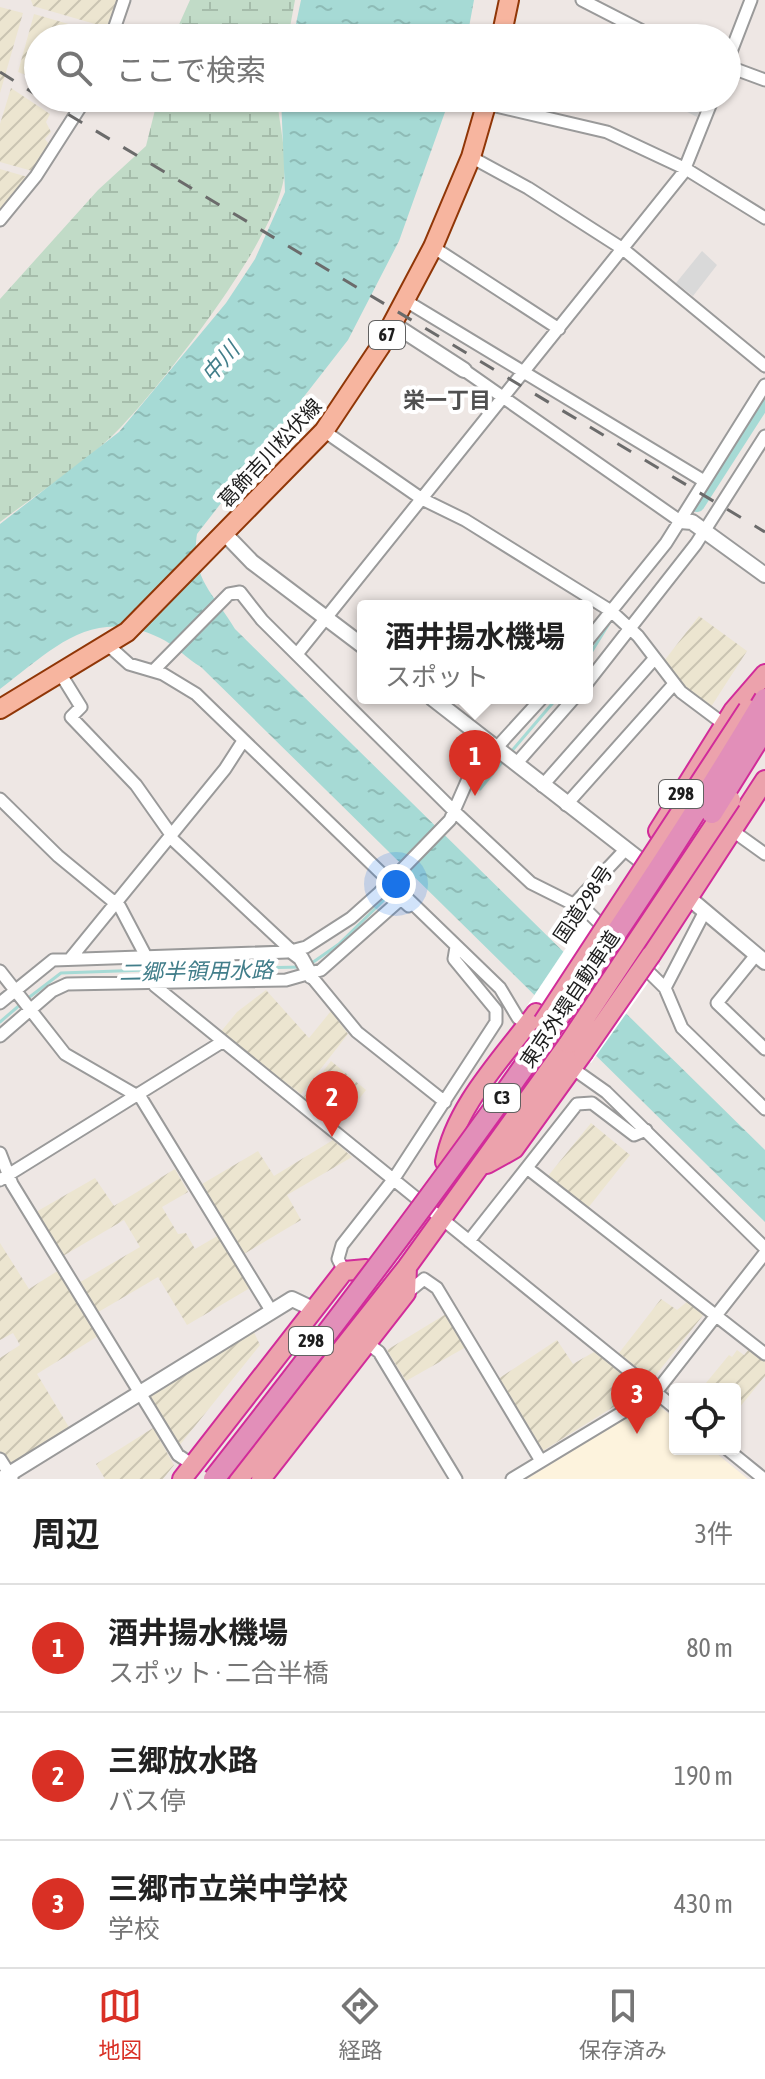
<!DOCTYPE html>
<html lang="ja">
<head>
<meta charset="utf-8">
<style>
  :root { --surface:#fff; --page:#f6f6f6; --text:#222; --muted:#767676; --line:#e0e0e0; --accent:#d93025 }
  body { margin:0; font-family:"Asap Condensed","Noto Sans JP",sans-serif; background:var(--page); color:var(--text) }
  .controls { position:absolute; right:24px; bottom:24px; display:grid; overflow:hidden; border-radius:8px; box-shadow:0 2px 6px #0004 }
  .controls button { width:72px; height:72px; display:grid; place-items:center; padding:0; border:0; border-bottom:2px solid var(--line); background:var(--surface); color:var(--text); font:40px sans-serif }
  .you { position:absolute; left:396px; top:884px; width:28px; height:28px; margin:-20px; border:6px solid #fff; border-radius:50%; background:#1a73e8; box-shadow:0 0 0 12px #1a73e833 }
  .badge { display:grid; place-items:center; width:52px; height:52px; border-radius:50%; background:var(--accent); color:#fff; font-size:26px; font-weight:700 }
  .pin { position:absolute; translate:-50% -66px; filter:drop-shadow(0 2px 4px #0008) }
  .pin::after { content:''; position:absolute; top:42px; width:28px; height:24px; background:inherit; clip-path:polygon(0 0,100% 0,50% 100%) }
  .popup { position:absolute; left:357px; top:600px; width:236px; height:104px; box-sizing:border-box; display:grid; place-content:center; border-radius:8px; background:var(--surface); filter:drop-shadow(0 2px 6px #0005); font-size:26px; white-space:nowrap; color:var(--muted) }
  .popup b { font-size:30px; color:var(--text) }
  .popup::after { content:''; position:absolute; left:50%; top:100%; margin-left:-16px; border:16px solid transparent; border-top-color:var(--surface) }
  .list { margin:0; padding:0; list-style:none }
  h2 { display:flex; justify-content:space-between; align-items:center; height:104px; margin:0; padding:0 32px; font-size:34px }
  h2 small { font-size:26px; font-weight:400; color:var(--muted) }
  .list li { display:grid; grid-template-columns:52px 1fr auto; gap:24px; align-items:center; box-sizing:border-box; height:128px; padding:0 32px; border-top:2px solid var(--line) }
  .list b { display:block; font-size:30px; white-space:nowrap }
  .list p { margin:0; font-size:26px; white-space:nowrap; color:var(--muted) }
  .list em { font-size:26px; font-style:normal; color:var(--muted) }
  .icon { flex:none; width:44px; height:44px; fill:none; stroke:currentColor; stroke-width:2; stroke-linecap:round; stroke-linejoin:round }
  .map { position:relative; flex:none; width:765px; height:1479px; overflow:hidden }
  .search { position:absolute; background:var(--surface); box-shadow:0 2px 6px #0004; left:24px; right:24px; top:24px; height:88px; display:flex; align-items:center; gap:20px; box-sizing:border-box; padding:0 28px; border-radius:44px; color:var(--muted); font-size:30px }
  .sheet { height:488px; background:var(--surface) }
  nav { display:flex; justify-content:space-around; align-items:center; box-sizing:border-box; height:112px; border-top:2px solid var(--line); background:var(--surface); font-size:22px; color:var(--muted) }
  nav a { display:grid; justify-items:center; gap:4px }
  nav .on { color:var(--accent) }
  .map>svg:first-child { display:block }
  .education { fill:#fdf3dd }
  .farmland { fill:url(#farmland-furrows) }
  .wetland { fill:url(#wetland-marsh) }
  .parking { fill:#d9d9d9 }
  .water { fill:url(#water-ripples) }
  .pier { fill:#fff }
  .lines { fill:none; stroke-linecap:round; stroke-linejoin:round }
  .stream { stroke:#a6dad5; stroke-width:3 }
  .river { stroke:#a6dad5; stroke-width:16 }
  .minor-casing { stroke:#9a9a9a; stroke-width:15 }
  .tertiary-casing { stroke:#9a9a9a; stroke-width:18 }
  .primary-casing { stroke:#903607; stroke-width:22 }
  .trunk-casing { stroke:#d12c9a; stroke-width:22 }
  .minor { stroke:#fff; stroke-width:11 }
  .tertiary { stroke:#fff; stroke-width:14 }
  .primary { stroke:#f7b59f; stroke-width:18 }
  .trunk { stroke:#eca2ac; stroke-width:18 }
  .rail { stroke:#6b6b6b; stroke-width:3; stroke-dasharray:16 16; stroke-linecap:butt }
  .trunk-bridge-casing { stroke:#d12c9a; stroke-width:22; stroke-linecap:butt }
  .motorway-bridge-casing { stroke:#d12c9a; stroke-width:24; stroke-linecap:butt }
  .trunk-bridge { stroke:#eca2ac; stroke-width:18 }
  .motorway-bridge { stroke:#e28fb9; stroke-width:20 }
  .labels { text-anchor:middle; stroke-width:8; stroke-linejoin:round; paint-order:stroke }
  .shield { fill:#fff; stroke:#616161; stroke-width:2 }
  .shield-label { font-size:18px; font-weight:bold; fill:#1d1d1d }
  .street-label { font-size:20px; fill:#1d1d1d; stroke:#fff }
  .water-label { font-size:22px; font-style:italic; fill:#427e8a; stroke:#fff }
  .neighbourhood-label { font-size:22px; font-weight:bold; fill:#505050; stroke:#fff }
</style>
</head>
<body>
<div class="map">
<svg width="765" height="1479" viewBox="0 0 765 1479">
  <defs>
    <pattern id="farmland-furrows" width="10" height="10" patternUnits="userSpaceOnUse" patternTransform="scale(2)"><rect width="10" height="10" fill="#ece5d0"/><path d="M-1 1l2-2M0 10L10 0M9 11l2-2" fill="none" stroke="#cac4b2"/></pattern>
    <pattern id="wetland-marsh" width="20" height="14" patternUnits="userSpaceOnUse" patternTransform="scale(2)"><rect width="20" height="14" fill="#c1dbc7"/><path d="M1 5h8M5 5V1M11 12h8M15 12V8" fill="none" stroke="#a5bcaa"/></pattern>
    <pattern id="water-ripples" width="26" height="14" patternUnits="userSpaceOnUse" patternTransform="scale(2)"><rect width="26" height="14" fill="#a6dad5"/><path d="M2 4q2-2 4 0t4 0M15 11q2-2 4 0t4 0" fill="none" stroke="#8ebbb6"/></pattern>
  </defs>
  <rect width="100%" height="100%" fill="#eee7e4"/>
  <path class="education" d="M653,1401L675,1419V1449H711L748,1479H527Z"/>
  <path class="farmland" d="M31,0H121L112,29L33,6Z
    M0,7L23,13L0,93Z
    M34,14L72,25L68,38H38V80L18,72Z
    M11,88L50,114L46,122L51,132L45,139L51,147L36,172L0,162V124Z
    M0,169L31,178L0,214Z
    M699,616L747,651L709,710L689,695L664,661Z
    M266,990L309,1038L331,1011L348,1034L301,1094L219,1034L237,1012Z
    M331,1061L366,1090L339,1125L304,1097Z
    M591,1123L630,1155L588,1208L548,1176Z
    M333,1140L352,1157L287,1195L301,1220L244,1254L202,1184L258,1151L274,1176Z
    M175,1169L188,1192L162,1207L178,1234L186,1233L195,1249L219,1235L250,1288L187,1325L158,1277L95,1314L77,1284L140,1247L124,1220L63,1256L36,1212L95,1178L114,1206Z
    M0,1243L29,1289L59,1270L98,1336L37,1374L70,1429L9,1467L0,1452V1358L20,1345L13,1333L0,1340Z
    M661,1299L677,1310L688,1301L704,1314L652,1380L619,1353Z
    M446,1314L466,1347L406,1381L387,1350Z
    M253,1330L260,1345L179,1446L148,1395Z
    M557,1340L573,1364L594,1352L642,1389L541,1452L498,1379Z
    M750,1348L765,1360V1376L735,1413V1389H701L729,1355L732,1357L737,1350L744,1355Z
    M153,1428L174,1465L163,1479H105L96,1464Z"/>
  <path class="wetland" d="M190,0H295L288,38H173Z
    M158,98H277C279,123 287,153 284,177C276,239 165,381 121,427C90,460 37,494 0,522V299L98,190L146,146Z"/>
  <path class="parking" d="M660,98H704L697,117Z
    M702,251L717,265L693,296L676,283Z"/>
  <path class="water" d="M301,0H474L467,38H293Z
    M281,98H450L399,241L348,340L197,534C190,578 215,595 235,629L765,1150V1222L201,667C187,659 174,644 160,638C92,605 52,650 0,689V524L119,432L226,303L255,259L285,192Z"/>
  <path class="pier" d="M592,909L660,966L591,1063L527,1006Z"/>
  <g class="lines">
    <path class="stream" d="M587,659L613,617
      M510,753L557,698
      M480,789L503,761
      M309,965L339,944L384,900
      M154,970L302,967
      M27,999L61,973L146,970
      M0,1022L21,1004"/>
    <path class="river" d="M697,504L765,398"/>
    <g class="minor-casing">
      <path id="minor" d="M582,0L656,38
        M111,38L124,0
        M727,62L751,0
        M727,66L765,80
        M487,104L607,132L686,169L765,218
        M471,157L528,188L623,249L765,366
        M0,220L36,176L86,98
        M433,247L559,329
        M406,301L704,481
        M464,370L680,521
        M324,431L422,499L465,520L611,611L638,636L681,692L725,725
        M587,641L666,543L765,385
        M109,646L129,664L163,674L196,694L500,988L518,1018L528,1024
        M297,654L683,173L713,98
        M154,670L229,594L240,592L262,620L455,812L531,883L587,911L665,988L682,1028L765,1109
        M60,673L81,707L71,717L136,785L172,836
        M587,683L696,544L765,436
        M516,764L574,698
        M542,786L655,658
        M0,799L58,856L120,907L150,964V979L155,986L675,1408
        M566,805L674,684
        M733,831L765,854
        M170,837L293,952
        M576,902L625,850
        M756,955L717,1003L765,1049
        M70,959L225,769L243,741
        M0,971L65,1054L141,1098L272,1312
        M311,976L357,1032L445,1102
        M665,988L704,913
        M0,1003L53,960L287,952L306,947L351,918L379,893L450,820L468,779L542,698
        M0,1036L52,991L67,984L286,980L321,970L401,899L409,906
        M572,1068L606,1092L765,1248
        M0,1153L12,1184L178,1455L193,1465
        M527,1168L765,1354
        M0,1180L222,1042
        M469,1241L577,1104L592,1103L634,1135L646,1130
        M344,1271L338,1259L342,1245L393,1180L496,1022V1010L454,959L456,947
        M407,1293L424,1279L437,1288L541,1461
        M367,1343L379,1352L456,1479
        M727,1449L764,1479
        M0,1459L12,1478
        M512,1479L656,1392L765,1253"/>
    </g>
    <g class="tertiary-casing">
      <path id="tertiary" d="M393,324L464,370
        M680,521L692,522L765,575
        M225,534L252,562L363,646
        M432,698L689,898L765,962
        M293,952L301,958L311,976
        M1,1479L292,1299L315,1310"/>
    </g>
    <g class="primary-casing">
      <path id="primary" d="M501,38L509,0
        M0,709L127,632L324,431L380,347L433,247L471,157L488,98"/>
    </g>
    <g class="trunk-casing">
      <path id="trunk" d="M658,831L733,711L765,674
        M651,955L765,780
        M445,1162C455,1106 503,1058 536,1013
        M487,1164L514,1149L583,1053
        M182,1479L344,1271L366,1269
        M239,1479L407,1267L568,1044
        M261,1479L406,1293L407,1267"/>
    </g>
    <use href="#minor" class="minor"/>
    <use href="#tertiary" class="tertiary"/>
    <use href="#primary" class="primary"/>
    <use href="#trunk" class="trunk"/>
    <path class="rail" d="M0,72L38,96
      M41,98L765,532"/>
    <g class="trunk-bridge-casing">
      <path id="trunk-bridge" d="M543,1022L748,709
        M568,1044L731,800
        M583,1053L651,955"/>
    </g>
    <g class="motorway-bridge-casing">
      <path id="motorway-bridge" d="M712,813L765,728
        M214,1479C411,1228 601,973 765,699"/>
    </g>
    <use href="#trunk-bridge" class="trunk-bridge"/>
    <use href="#motorway-bridge" class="motorway-bridge"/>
  </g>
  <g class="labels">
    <g class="shield">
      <rect x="369" y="321" width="36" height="28" rx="6"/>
      <rect x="659" y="780" width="44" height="28" rx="6"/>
      <rect x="484" y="1084" width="36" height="28" rx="6"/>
      <rect x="289" y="1327" width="44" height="28" rx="6"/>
    </g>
    <g class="shield-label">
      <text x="387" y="341">67</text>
      <text x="681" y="800">298</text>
      <text x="502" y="1104">C3</text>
      <text x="311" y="1347">298</text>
    </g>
    <g class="street-label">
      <text transform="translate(270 453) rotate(-47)" y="7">葛飾吉川松伏線</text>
      <text transform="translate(583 904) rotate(-56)" y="7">国道298号</text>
      <text transform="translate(570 999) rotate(-56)" y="7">東京外環自動車道</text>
    </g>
    <g class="water-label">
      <text transform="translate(220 362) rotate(-49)" y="8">中川</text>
      <text transform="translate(196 971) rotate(-1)" y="8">二郷半領用水路</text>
    </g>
    <g class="neighbourhood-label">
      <text x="447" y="408">栄一丁目</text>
    </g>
  </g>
</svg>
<div class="controls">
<button><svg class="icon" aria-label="locate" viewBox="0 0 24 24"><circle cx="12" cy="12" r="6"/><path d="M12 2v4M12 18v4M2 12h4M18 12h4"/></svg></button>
</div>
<div class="you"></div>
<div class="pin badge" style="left:475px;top:796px">1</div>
<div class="popup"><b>酒井揚水機場</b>スポット</div>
<div class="pin badge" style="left:332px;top:1137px">2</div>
<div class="pin badge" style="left:637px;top:1434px">3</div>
<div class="search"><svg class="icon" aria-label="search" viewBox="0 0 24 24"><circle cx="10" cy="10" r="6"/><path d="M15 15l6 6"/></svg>ここで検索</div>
</div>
<section class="sheet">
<h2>周辺<small>3件</small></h2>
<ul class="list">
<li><span class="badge">1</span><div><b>酒井揚水機場</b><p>スポット · 二合半橋</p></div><em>80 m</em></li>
<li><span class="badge">2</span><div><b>三郷放水路</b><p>バス停</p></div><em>190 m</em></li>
<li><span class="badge">3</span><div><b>三郷市立栄中学校</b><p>学校</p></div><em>430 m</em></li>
</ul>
</section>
<nav>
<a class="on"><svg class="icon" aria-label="map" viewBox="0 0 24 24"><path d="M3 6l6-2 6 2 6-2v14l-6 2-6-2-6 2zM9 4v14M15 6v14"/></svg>地図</a>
<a><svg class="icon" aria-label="directions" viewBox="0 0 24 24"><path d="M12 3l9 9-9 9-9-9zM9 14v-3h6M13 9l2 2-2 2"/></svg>経路</a>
<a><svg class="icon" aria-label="saved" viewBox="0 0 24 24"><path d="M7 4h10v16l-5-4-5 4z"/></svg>保存済み</a>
</nav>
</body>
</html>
